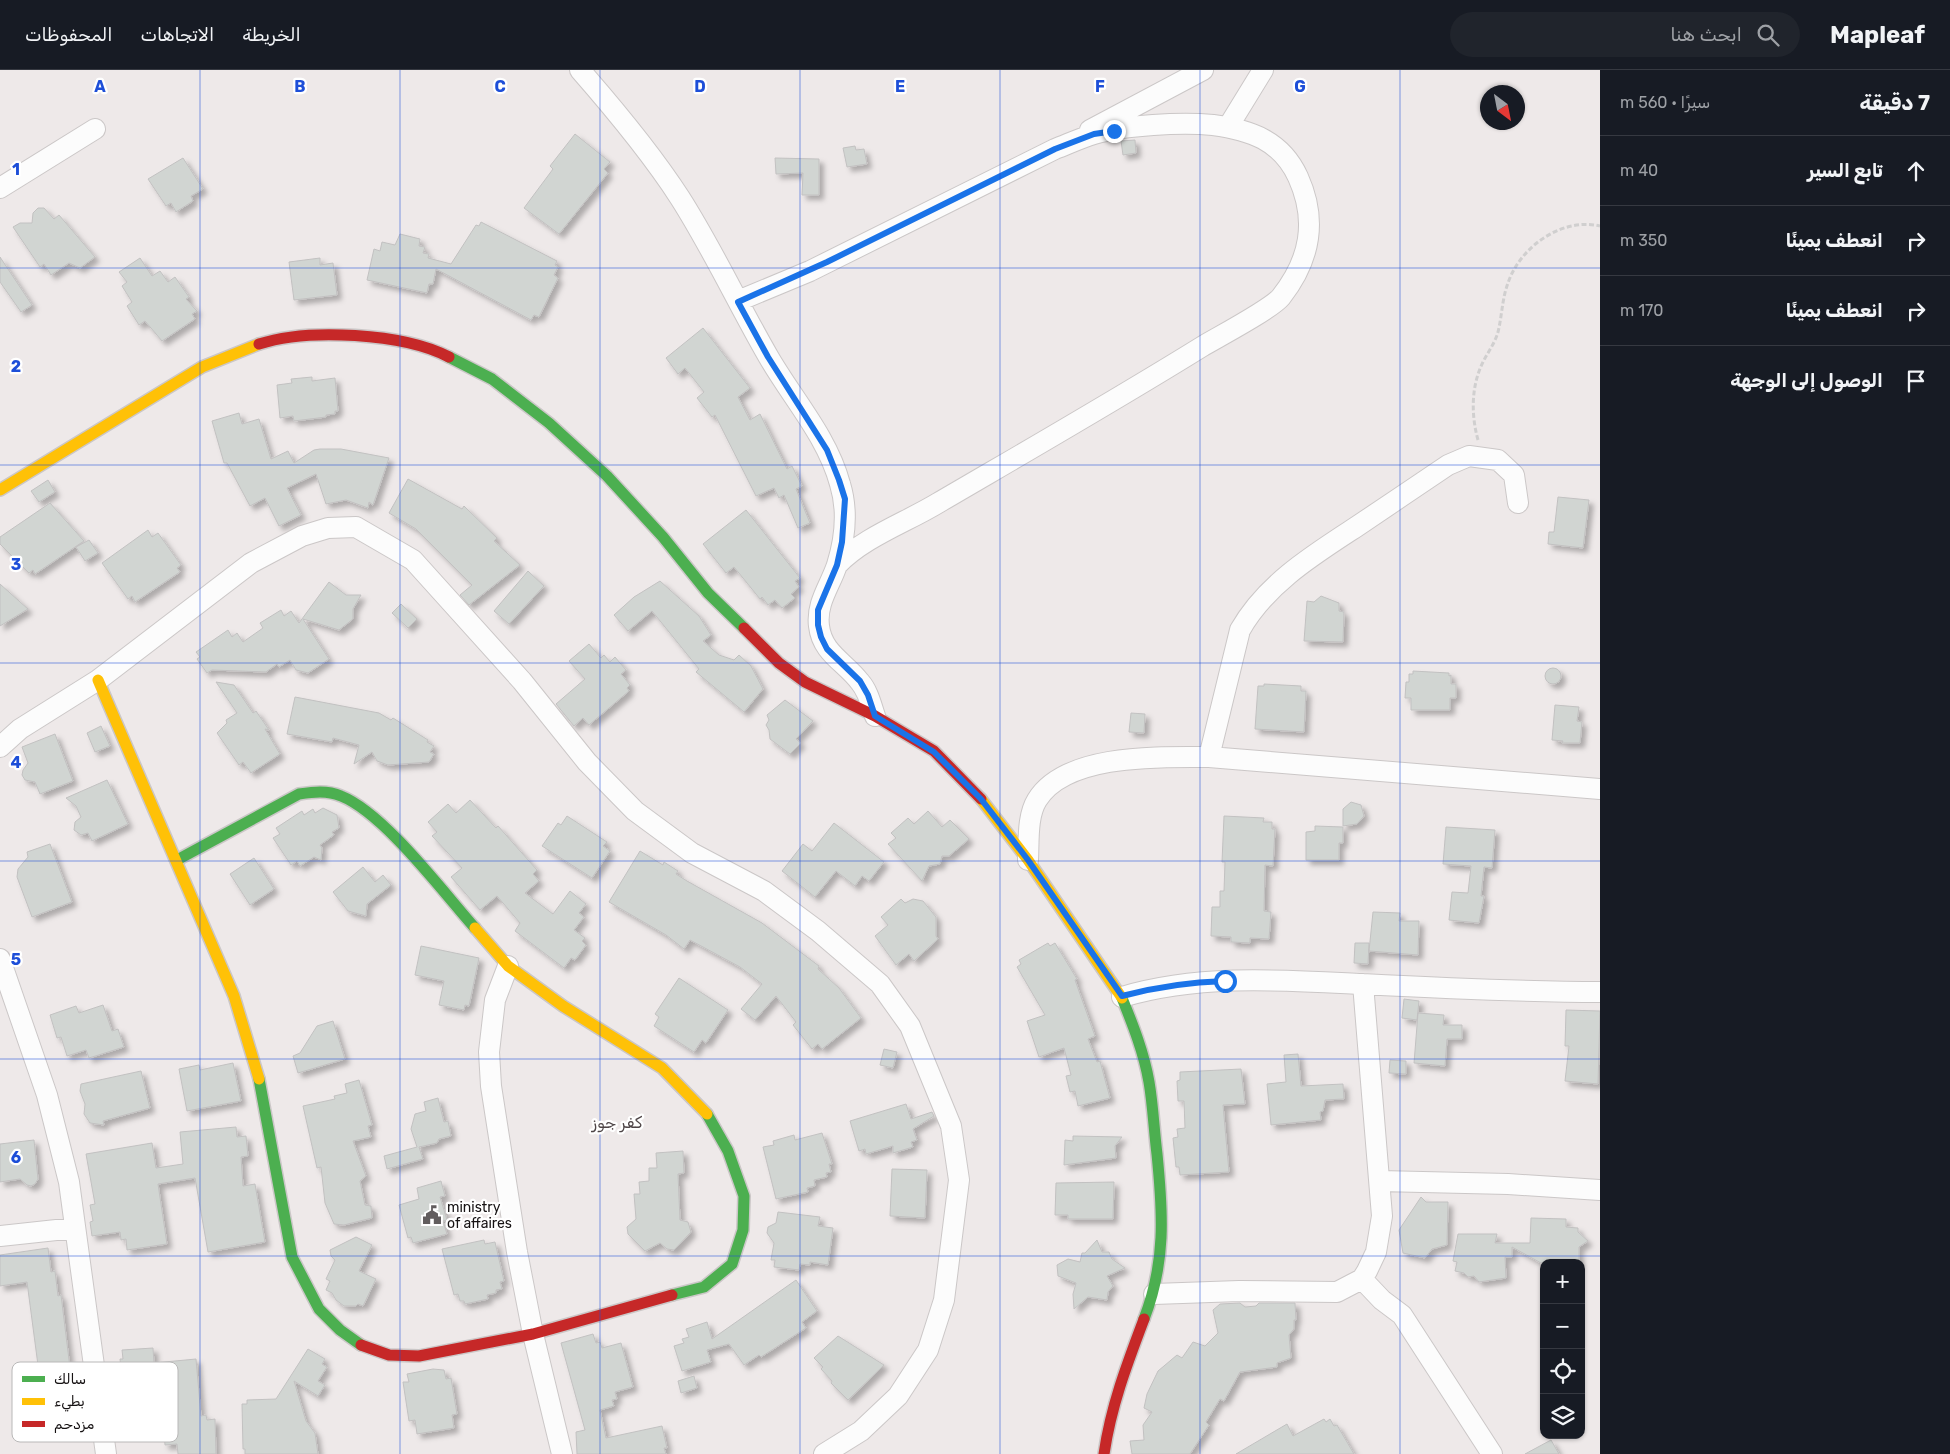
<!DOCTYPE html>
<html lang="ar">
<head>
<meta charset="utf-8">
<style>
  :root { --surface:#171b24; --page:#20242c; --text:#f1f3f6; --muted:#9ea1a6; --line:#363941 }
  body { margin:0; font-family:Rubik,Cairo,sans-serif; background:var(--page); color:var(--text); direction:rtl }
  .controls { position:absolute; right:15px; bottom:15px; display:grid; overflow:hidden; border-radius:10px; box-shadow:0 1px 4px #0004 }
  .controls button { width:45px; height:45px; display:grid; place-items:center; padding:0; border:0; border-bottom:1px solid var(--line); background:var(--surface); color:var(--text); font:25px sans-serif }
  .compass { position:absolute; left:1480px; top:15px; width:45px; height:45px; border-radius:50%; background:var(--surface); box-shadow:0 1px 4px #0004; rotate:148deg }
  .stop { position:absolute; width:15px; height:15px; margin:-11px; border:4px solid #1a73e8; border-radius:50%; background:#fff }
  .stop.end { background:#1a73e8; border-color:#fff; box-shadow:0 1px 5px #0008 }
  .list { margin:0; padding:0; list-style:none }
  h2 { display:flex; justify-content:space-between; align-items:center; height:65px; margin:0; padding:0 20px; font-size:21px }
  h2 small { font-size:16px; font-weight:400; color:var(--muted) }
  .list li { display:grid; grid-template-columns:32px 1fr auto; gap:15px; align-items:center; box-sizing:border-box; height:70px; padding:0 20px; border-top:1px solid var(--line) }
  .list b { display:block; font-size:19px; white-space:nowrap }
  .list em { font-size:16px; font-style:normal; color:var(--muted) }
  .icon { flex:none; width:28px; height:28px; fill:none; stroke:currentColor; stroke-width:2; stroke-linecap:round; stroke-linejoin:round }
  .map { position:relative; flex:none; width:1600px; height:1384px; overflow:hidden; direction:ltr }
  header { display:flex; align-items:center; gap:30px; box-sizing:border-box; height:70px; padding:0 25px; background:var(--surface); border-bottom:1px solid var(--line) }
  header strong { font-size:24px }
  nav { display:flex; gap:28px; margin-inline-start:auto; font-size:18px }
  .search { width:350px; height:45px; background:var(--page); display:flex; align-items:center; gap:12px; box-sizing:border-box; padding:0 18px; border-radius:28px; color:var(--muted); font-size:19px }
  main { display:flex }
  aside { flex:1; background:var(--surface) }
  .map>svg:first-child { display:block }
  .building { fill:#d1d5d2; stroke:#c2c1c1; filter:url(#shadow) }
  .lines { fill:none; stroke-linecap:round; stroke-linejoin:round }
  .street-casing { stroke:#cbc7c7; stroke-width:22 }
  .fast-casing { stroke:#cbc7c7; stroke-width:14 }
  .slow-casing { stroke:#cbc7c7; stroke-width:14 }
  .jam-casing { stroke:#cbc7c7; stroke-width:14 }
  .path { stroke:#d0cfcf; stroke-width:3; stroke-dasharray:5 2.5; stroke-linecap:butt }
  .street { stroke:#fcfcfc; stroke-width:20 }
  .fast { stroke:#4caf50; stroke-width:11 }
  .slow { stroke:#ffc107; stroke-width:11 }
  .jam { stroke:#c62828; stroke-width:11 }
  .route { stroke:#1a73e8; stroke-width:6 }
  .grid { fill:none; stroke:#1d4ed8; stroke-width:1; stroke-opacity:0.55 }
  .labels { text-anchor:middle; stroke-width:4.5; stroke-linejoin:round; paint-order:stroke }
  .poi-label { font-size:14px; fill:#161213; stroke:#fff; text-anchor:start }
  .quarter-label { font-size:16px; fill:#4e4547; stroke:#fff }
  .key { fill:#fff; stroke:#b9b8b8; stroke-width:1 }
  .key-label { font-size:14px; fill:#161213 }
  .grid-label { font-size:16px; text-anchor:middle; font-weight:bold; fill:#1d4ed8; stroke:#fff; stroke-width:4.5; stroke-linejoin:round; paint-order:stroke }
</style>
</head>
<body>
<header>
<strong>Mapleaf</strong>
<div class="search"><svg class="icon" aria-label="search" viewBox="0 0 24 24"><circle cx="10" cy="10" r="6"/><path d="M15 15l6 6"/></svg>ابحث هنا</div>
<nav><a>الخريطة</a><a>الاتجاهات</a><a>المحفوظات</a></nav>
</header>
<main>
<aside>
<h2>7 دقيقة<small>سيرًا · 560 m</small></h2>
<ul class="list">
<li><svg class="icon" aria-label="ahead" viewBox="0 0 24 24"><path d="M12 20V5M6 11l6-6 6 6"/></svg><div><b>تابع السير</b></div><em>40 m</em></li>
<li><svg class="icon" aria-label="right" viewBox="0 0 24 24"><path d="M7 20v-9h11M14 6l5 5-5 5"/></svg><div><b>انعطف يمينًا</b></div><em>350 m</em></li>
<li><svg class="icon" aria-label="right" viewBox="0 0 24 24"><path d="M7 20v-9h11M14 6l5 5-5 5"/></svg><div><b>انعطف يمينًا</b></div><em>170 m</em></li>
<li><svg class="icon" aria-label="arrive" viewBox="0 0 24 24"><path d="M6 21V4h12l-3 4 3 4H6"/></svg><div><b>الوصول إلى الوجهة</b></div></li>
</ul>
</aside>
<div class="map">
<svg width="1600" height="1384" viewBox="0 0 1600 1384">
  <defs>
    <filter id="shadow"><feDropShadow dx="4.5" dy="4.5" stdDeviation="2.5" flood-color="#0004"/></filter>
  </defs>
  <rect width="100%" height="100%" fill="#eee9e9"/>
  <path class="building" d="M575,64L610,92L604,99L608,103L559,164L524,138L553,99L550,96Z
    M1135,70L1136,83L1123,85L1121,71Z
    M855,76L856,80L864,79L867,94L847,97L843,78Z
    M183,88L203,119L191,126L193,131L176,142L171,133L166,136L148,109Z
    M775,88L819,89V125H802L803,103L776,104Z
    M38,138H44L54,149L59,145L95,187L80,198L69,193L51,205L44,194L40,197L13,157L20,153H32L33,143Z
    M481,152L557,191L555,195L558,197L554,205L558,208L539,247L534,245L531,250L436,199L433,214H429L427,223L367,210L374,179L380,181L382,172L395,175L400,164L420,169L419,176L425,177L423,183L429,184L428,188L451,194L476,155L479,156Z
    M0,187L32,235L21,242L0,212Z
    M140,188L152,206L160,201L168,212L175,207L189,227L186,229L197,241L192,244L195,249L162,271L145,251L139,255L127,236L132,232L122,216L127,212L119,202Z
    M320,188V195L333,193L337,225L294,230L289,192Z
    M703,258L750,318L738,327L750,350L760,344L787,399L792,396L802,416L796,419L810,453L798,458L784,425L779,428L774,418L756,426L715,345L712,347L697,328L704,322L685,298L678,304L666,288Z
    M312,307V311L335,308L338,341H335V344L326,345V347L294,351L293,346L280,348L277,315L292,313L291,309Z
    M239,343L242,354L259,349L271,389L288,381L294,393L314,380L320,379H341L389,388L373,435L369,432L368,438L346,430L326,434L316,404L287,418L301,445L279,456L265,428L250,436L227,393H224L212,351Z
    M408,409L462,439L464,436L497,468L494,471L520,495L469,535L460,525L472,515L416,459L389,443Z
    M48,410L55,422L39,432L31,421Z
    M1558,427L1589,430L1583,478L1548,474L1549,462H1554Z
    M50,433L84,471L35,504L33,500L29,503L0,474V467Z
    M746,440L800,508L795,511L799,517L791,524L795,528L782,538L775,530L768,535L762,527L760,529L734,497L726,503L703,474Z
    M148,460L152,467L158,463L181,495L177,498L180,502L135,532L132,526L128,529L102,493Z
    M89,470L98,483L85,491L76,477Z
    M528,501L544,516L509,554L494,541Z
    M660,511L699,546L711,565L703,571L719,585L734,590L739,585L751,596L763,619L744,642L696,602L699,599L652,541L628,561L614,545L634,527Z
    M329,512L346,525H361L353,539V549L339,560L303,549L329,589L308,603L296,600L290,590L279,597L277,594L266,602L212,600L207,603L197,589L200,587L196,582L228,560L232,567L237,563L243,572L263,558L260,553L281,540L284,546L291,541L299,553Z
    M0,514L28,539L0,556Z
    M1321,526L1339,533V541L1344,542L1343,572L1304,571L1307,531L1314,532Z
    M401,534L417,549L408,558L392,543Z
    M589,574L601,588L604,585L610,592L615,587L626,600L621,604L630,615L627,618L629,621L589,655L583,648L574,656L556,634L585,609L569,591Z
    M1545 606a8 8 0 1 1 16 0a8 8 0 1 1-16 0Z
    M1413,601L1449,603V606L1451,605V614H1456V628H1450V640H1411V628H1405L1406,612H1409V604H1413Z
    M216,612L234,615L253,643L256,641L269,660L265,659L280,684L251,703L243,692L239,695L217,663L227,653L226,650L237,643Z
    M1264,614L1301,616V621H1306L1304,662L1255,659L1258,616H1264Z
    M295,627L379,643L391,650L393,648L428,670L427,672L434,676L430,682L434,684L429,692L388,695L377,691L372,682L354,694L359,675L333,668L332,672L287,664Z
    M785,630L813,651L796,669L801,673L790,684L770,669L769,660L766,655L769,650L767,645Z
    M1555,635L1579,637L1577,651L1582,652L1580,673H1562L1563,671L1552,670Z
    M1131,643L1145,644L1144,663L1129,662Z
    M101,656L110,676L95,682L87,663Z
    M55,664L73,711L40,724L35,712L25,710L22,705L23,700L28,693L22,677Z
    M107,710L128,754L92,771L88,763L81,765L74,760L75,752L81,747L76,736L66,728Z
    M470,730L496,758L498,756L537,800L533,804L539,811L525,823L553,844L570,821L586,834L579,843L584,847L574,860L585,868L582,871L586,875L575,890L571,888L564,898L515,861L520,853L497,826L480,840L451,807L462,798L432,766L437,762L428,752L448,734L456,743Z
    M1351,732L1361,735L1364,746L1357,754L1343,756V739Z
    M323,738L337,745L339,758L332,762L334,765L320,775L322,778L321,790L314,787L300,796L297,791L291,795L273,768L280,764L276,758L302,741L304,745L313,739L315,743Z
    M928,741L942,757L950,750L969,769L949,786H942L940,794L929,796L922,811L888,774L896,768L891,763L908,748L914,754Z
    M567,746L607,772L603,776L610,781L592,808L542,776L558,753L561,755Z
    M1224,746L1264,748L1263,752H1272V759H1275L1273,796L1265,795L1264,841L1271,842L1269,869L1250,868V873L1231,872V867L1211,866L1212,837H1220V821H1224L1225,792H1222Z
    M834,753L884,792L869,811L862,806L855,816L836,801L815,827L782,801L803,774L812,781Z
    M1315,756L1343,757V773H1339V790H1306V762L1315,761Z
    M1446,757L1495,760L1492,798L1484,797L1481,826H1484L1479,853L1449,850L1452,822L1468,823L1471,796L1443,794Z
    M50,774L72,832L32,847L17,807L18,799L28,787L27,782Z
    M640,781L663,795L664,792L678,801L676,804L687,811L762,853L819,896L818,899L839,918L861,948L822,979L818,974L812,979L793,955L796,952L776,926L755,950L741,939L762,914L740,897L690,870L684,879L666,865L609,832Z
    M254,788L274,819L250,835L230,804Z
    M363,797L375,812L383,805L391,815L367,834L366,846L348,841L333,822Z
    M901,829L905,833L913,829L923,831L936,847V866L938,869L914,891L909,884L896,895L875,866L888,855L881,847Z
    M1373,842L1400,843L1399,851H1419L1418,885L1369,881Z
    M1048,873L1050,876L1055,873L1077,909L1075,910L1095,966L1088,969L1097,992L1100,991L1110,1028L1078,1036L1075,1021L1070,1022L1066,1006L1071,1005L1064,978L1039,987L1027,951L1045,945L1017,897L1021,894L1019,890Z
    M1355,873H1369L1368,894L1354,893Z
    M421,876L479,888L469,936L465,935L464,940L439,935L444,911L415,905Z
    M679,908L728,940L706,973L702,970L694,982L654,956L659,947L655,944Z
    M1404,929L1419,931L1417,950L1402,948Z
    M103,935L112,961L118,959L124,977L89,988L86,980L67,986L61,967L57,968L50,945L76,936L79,943Z
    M1566,940L1600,941L1598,1014L1565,1011L1569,976H1565Z
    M1418,943L1444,945L1443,955H1462V969H1447L1445,996L1414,993Z
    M333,951L345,989L298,1003L293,986L300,983L317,956Z
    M884,979L897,982L893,998L880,995Z
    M1298,984L1301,1016L1343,1014L1344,1029L1325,1030L1323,1041L1320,1042L1321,1050L1271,1055L1267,1014L1286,1012L1284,985Z
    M1390,990L1406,991V1004L1389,1003Z
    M233,993L241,1031L187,1041L179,999L199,995L200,1000Z
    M1241,999L1245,1034L1223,1035L1229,1102L1180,1105L1179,1097H1176L1173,1068L1178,1067L1177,1059L1185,1058L1184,1031H1178L1177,1011L1180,1010V1002Z
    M141,1001L150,1038L103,1051L104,1055L90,1053L84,1044L85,1034L80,1021L81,1014Z
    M359,1010L372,1055L368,1056L371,1067L353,1071L366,1106L360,1111L365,1135L371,1136L372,1148L344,1155L334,1154L325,1133L321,1097L317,1098L303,1036L335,1029L334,1026L347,1023L345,1014Z
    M438,1028L444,1052L448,1051L451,1066L439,1069L437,1073L419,1077L423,1089L387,1099L384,1086L417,1077L411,1059L415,1044L426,1041L424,1032Z
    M906,1034L911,1049L932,1042L934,1046L913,1059L917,1070L911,1072L913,1077L893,1083V1076L866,1084L865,1079L859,1081L850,1051Z
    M236,1057L237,1067L246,1066L248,1086L241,1087L243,1116L255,1114L265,1172L208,1182L195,1108L158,1114L167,1174L127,1180L126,1169L121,1170L120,1162L92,1166L90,1152L93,1151L90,1135L95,1134L86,1084L152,1073L156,1098L183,1094L180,1062Z
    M822,1063L832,1094H829L831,1102L826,1103L827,1107L814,1110L815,1116L807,1118L808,1122L776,1129L763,1077L774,1075L773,1071L794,1065L795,1070Z
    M1073,1066L1122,1067L1115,1076L1116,1088L1064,1095L1065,1070L1073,1071Z
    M34,1070L38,1109L35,1114L31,1116L27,1115L20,1109L0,1112V1074Z
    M683,1081L684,1103L678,1104L680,1150L688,1152L691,1162L674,1180L667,1179L660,1173L645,1181L628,1164L627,1157L636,1149L634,1124H640L639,1112L649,1111V1098H657L656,1083Z
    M892,1099L927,1100L925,1148L890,1146Z
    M441,1111L445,1126L440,1127L447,1150L443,1151L447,1164L413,1173L411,1167L408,1168L399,1135L419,1129L417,1118Z
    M1114,1112L1113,1149H1068V1145H1055L1056,1113Z
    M1421,1127L1426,1132H1448L1447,1175L1432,1179L1425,1188L1403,1183L1399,1160Z
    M778,1142L820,1147L818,1156L833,1158L828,1195L810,1192V1195L800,1194L799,1200L774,1197L775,1190H771L774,1173L767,1163L768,1157L776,1153Z
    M1531,1148L1566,1149V1157L1578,1158V1162L1588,1171L1579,1177V1193H1541L1512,1177V1187H1505L1506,1208L1479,1212L1474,1206L1468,1207L1464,1203L1455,1201L1457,1192L1453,1191L1458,1164H1497L1495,1173H1530Z
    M356,1167L372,1175L359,1201L376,1209L363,1236L358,1234L356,1236H344L336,1230L332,1223L326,1220L330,1211L326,1209L335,1190L331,1186L330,1180Z
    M484,1170L485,1174L495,1172L504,1211L500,1212L502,1219L496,1220V1223L487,1225L488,1229L465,1234L464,1231H460L458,1224L454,1225L442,1179Z
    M1097,1170L1102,1182H1109L1112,1189L1125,1198L1107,1206L1113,1216L1108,1222L1107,1230L1088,1227L1074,1239L1073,1224L1076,1213L1058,1206L1057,1195L1068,1189L1080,1192L1082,1183H1085Z
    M48,1178L51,1202L55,1201L58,1226L61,1225L72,1314L41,1318L27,1212L0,1216V1185Z
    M796,1210L817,1241L802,1252L806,1258L761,1287L759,1285L744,1295L729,1274L707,1280L711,1292L682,1301L674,1276L684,1273L682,1269L689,1267L686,1259L707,1252L712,1269Z
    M1240,1233L1245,1237L1256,1236L1259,1233H1295L1296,1250H1294V1259L1289,1265L1291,1288L1277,1293V1297L1240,1302L1224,1331L1220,1329L1206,1352L1209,1355L1190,1384H1132L1130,1371L1144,1370L1143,1355L1152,1342L1144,1338L1147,1324L1158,1301L1177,1285L1182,1288L1193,1272L1205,1276L1218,1263L1213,1240L1220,1234Z
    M593,1264L596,1273L600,1272L602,1278L621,1273L633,1317L615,1322L617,1329L612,1330L614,1336L600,1340L606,1368L662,1356L667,1378H664L666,1384H577L576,1362L585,1360L561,1273Z
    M838,1266L884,1295L848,1330L831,1313L832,1311L821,1299L823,1297L814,1288Z
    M153,1278L154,1293L196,1289L201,1346L206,1345L207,1350L215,1349L216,1384H178L177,1374L165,1375L162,1335L128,1339L127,1330H124L120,1289H123L122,1280Z
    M308,1279L325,1289L322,1294L327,1297L318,1311L325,1315L318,1326L294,1311L306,1351L315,1363L318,1384H245V1379H243L242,1334H247V1330L276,1329Z
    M433,1299L444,1300L446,1309L451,1308L457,1344L452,1345L454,1358L417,1364L415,1350L409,1351L403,1312H409L407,1304Z
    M694,1306L697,1318L681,1323L678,1311Z
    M1324,1349L1326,1352L1330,1349L1334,1356L1337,1355L1354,1384H1236L1287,1354L1293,1366Z
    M1551,1370L1559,1384H1525Z"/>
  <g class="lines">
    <g class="street-casing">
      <path id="street" d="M580,0C615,40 651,83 680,128C712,178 738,234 768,286C792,328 827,366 840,414C848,440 845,469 837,495C830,516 816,533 819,556C822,583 845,592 860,612C868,621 871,634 875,646
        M1228,57L1263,0
        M1090,60L1203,0
        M0,118L95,59
        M738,231L810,201L1055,79C1068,74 1081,68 1094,64C1125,55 1181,52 1213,55C1250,60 1281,70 1298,107C1318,151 1310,190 1281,227C1271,239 1220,266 1203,276C1116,330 1027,381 938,433C905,453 864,467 837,495
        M0,677L20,659L98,610L251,493L302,466L328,458L356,457L413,490L522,611L587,692L635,741L692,783L764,821L818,861L880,914L910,956L951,1056L959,1110L944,1230L928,1280L898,1326L861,1361L824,1384
        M1209,687L1240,560C1266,514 1313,485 1356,457C1387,436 1417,416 1448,395L1469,386L1498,390L1514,405L1518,433
        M1028,790C1029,771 1027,746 1037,730C1066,683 1161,687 1209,687L1600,719
        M0,889L47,1025L69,1112L106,1384
        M508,896L495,930L489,982L491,1016L517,1182L533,1264L562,1384
        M1122,927C1200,904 1281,910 1362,914C1441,918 1521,922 1600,922
        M1380,1111L1508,1114L1600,1120
        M0,1166L75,1158
        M1362,1209L1382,1230L1402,1245L1492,1384
        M1154,1224L1239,1221L1337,1222L1362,1209L1367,1201L1376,1182L1382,1146L1363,914"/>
    </g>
    <g class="fast-casing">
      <path id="fast" d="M449,287L492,309L549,353L607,406L663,467L708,523L744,558
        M177,790L299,724C313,722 327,720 341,726C384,743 443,822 475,858
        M1122,928C1133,955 1144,983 1149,1012C1153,1035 1154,1060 1157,1084C1163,1144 1166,1192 1144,1249
        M259,1009L292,1187L319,1239L340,1260L361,1275
        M672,1225L704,1217L732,1194L743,1160L744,1126L728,1081L707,1044"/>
    </g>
    <g class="slow-casing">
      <path id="slow" d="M0,420L202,297L259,274
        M98,610L234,926L259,1009
        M981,729L1028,790L1122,928
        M475,858L508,896L563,936L662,998L707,1044"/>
    </g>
    <g class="jam-casing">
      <path id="jam" d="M259,274C308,258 403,263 449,287
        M744,558L779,593L805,612L875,646L934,681L981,729
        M361,1275L389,1285L419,1286L533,1264L672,1225
        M1104,1384C1111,1336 1127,1294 1144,1249"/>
    </g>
    <path class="path" d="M1478,370C1471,345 1471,316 1483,292C1488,282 1495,273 1498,262C1502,246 1502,229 1508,213C1520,177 1562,147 1600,156"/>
    <use href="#street" class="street"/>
    <use href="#fast" class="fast"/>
    <use href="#slow" class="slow"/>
    <use href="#jam" class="jam"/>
  </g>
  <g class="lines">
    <path class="route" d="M1114,61L1094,64L1055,79L827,192L738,232L768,287L827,380L839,410L845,429L842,472L837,495L818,540V555L821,567L827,579L860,611L868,625L875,646L934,682L981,729L1028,790L1122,926C1156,917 1189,912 1225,911"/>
  </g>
  <path class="grid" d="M200,0V1384M400,0V1384M600,0V1384M800,0V1384M1000,0V1384M1200,0V1384M1400,0V1384M0,198H1600M0,395H1600M0,593H1600M0,791H1600M0,989H1600M0,1186H1600"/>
  <defs>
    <g id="civic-bare" transform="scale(1.5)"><path d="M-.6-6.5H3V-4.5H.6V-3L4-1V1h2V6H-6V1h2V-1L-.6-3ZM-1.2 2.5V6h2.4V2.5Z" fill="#625d5e" stroke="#fff" stroke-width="2.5" paint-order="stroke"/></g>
  </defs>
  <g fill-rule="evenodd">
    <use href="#civic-bare" x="432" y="1145"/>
  </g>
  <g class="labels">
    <g class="poi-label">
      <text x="447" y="1142">ministry<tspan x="447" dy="16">of affaires</tspan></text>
    </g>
    <g class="quarter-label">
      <text x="617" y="1058">كفر جوز</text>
    </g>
  </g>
  <rect x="12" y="1292" width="166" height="80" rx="8" class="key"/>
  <rect x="22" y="1306" width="23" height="6" fill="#4caf50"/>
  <rect x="22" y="1328" width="23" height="7" fill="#ffc107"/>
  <rect x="22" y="1351" width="23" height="6" fill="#c62828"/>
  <g class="key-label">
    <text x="54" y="1314">سالك</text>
    <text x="54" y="1336">بطيء</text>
    <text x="54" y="1359">مزدحم</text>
  </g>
  <g class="grid-label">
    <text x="100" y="22">A</text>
    <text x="300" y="22">B</text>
    <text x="500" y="22">C</text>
    <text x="700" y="22">D</text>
    <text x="900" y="22">E</text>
    <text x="1100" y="22">F</text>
    <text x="1300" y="22">G</text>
    <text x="16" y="105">1</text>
    <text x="16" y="302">2</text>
    <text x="16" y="500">3</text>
    <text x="16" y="698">4</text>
    <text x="16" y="895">5</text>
    <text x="16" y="1093">6</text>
  </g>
</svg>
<div class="controls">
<button>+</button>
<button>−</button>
<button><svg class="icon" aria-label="locate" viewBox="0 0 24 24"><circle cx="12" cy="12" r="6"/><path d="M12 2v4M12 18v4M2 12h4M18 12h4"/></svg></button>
<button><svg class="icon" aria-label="layers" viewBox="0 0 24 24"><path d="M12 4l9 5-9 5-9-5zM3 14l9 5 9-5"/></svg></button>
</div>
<svg class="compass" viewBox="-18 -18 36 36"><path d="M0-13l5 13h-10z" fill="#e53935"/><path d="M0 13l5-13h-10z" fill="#9ea1a6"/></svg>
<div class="stop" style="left:1225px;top:911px"></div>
<div class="stop end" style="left:1114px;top:61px"></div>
</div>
</main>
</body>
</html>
